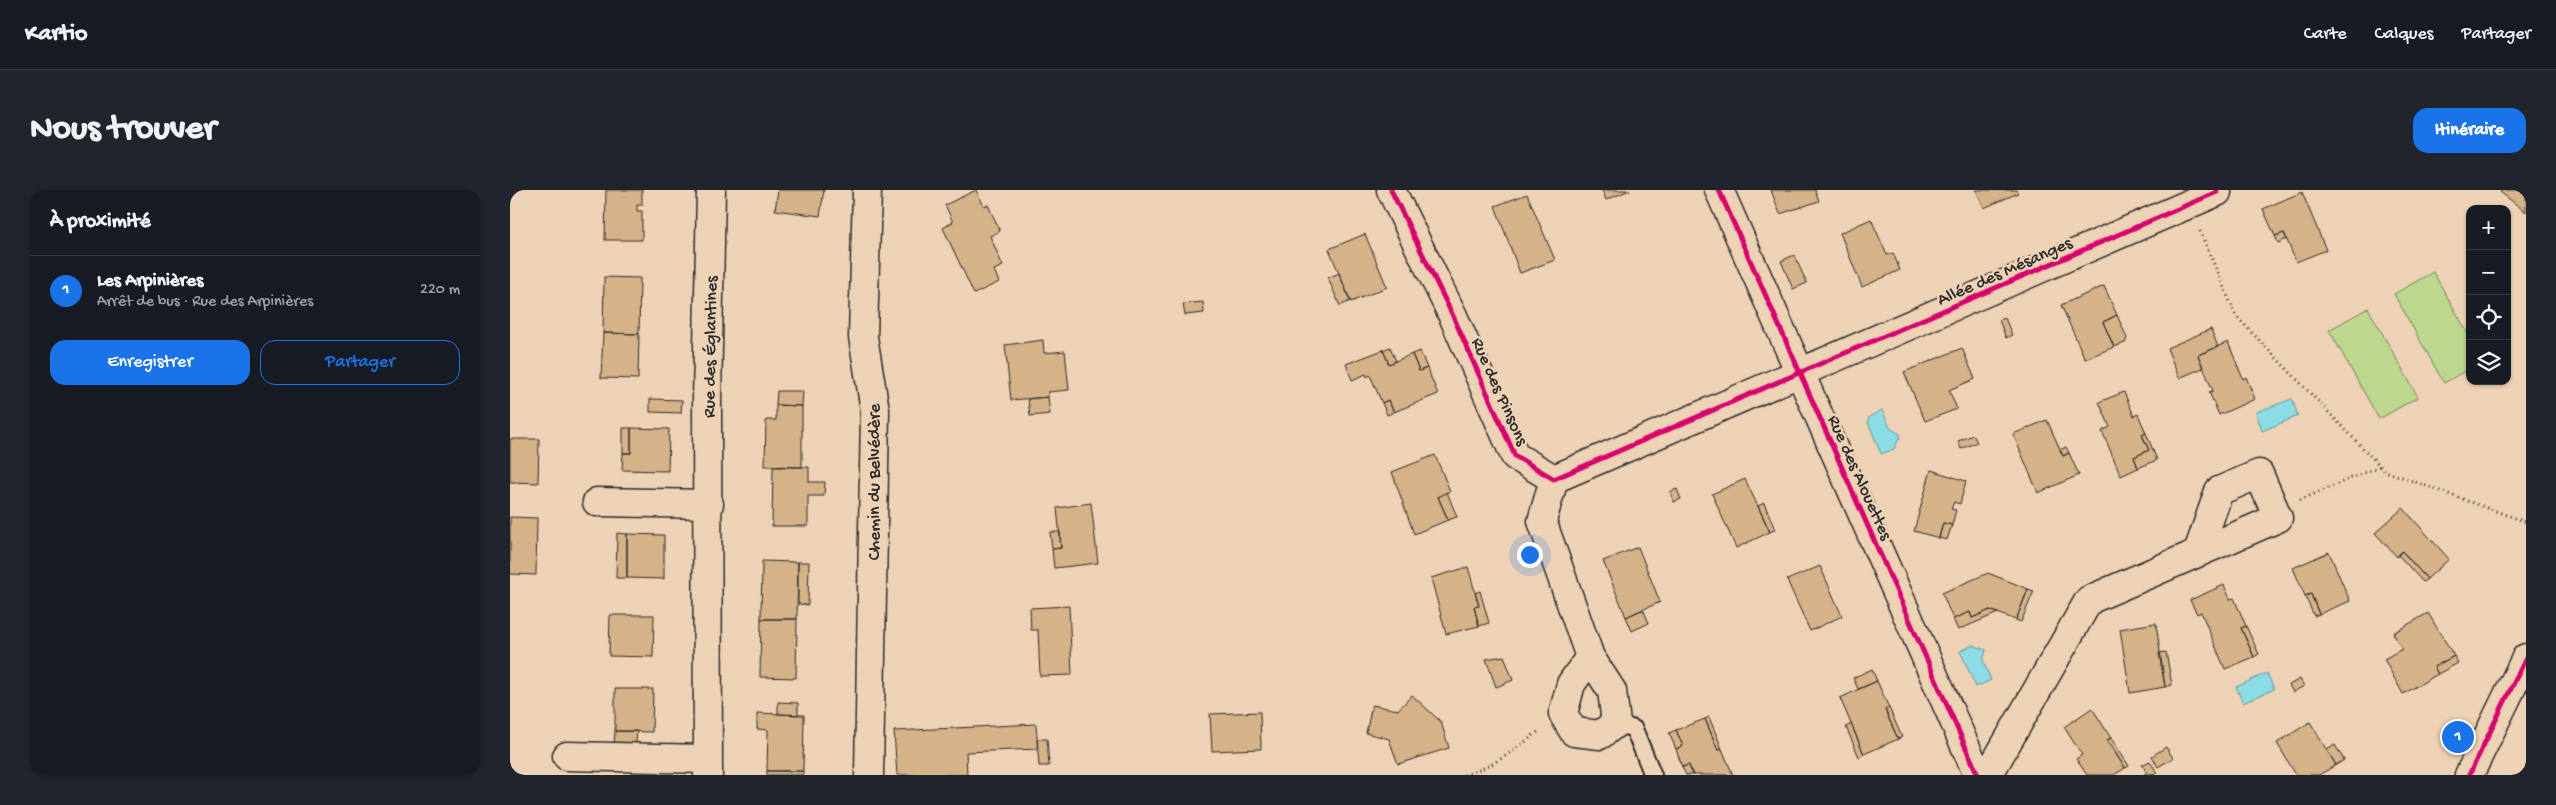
<!DOCTYPE html>
<html lang="fr">
<head>
<meta charset="utf-8">
<style>
  :root { --surface:#171b24; --page:#20242c; --text:#f1f3f6; --muted:#9ea1a6; --line:#363941; --accent:#1a73e8 }
  body { margin:0; font-family:"Gochi Hand",sans-serif; background:var(--page); color:var(--text) }
  .controls { position:absolute; right:15px; top:15px; display:grid; overflow:hidden; border-radius:10px; box-shadow:0 1px 4px #0004 }
  .controls button { width:45px; height:45px; display:grid; place-items:center; padding:0; border:0; border-bottom:1px solid var(--line); background:var(--surface); color:var(--text); font:25px sans-serif }
  .you { position:absolute; left:1019px; top:364px; width:18px; height:18px; margin:-12px; border:4px solid #fff; border-radius:50%; background:#1a73e8; box-shadow:0 0 0 8px #1a73e833 }
  .badge { display:grid; place-items:center; width:32px; height:32px; border-radius:50%; background:var(--accent); color:#fff; font-size:16px; font-weight:700 }
  .pin { position:absolute; translate:-50% -50%; border:2px solid #fff; box-shadow:0 1px 5px #0006 }
  .list { margin:0; padding:0; list-style:none }
  h2 { display:flex; justify-content:space-between; align-items:center; height:65px; margin:0; padding:0 20px; font-size:21px }
  h2 small { font-size:16px; font-weight:400; color:var(--muted) }
  .list li { display:grid; grid-template-columns:32px 1fr auto; gap:15px; align-items:center; box-sizing:border-box; height:70px; padding:0 20px; border-top:1px solid var(--line) }
  .list b { display:block; font-size:19px; white-space:nowrap }
  .list p { margin:0; font-size:16px; white-space:nowrap; color:var(--muted) }
  .list em { font-size:16px; font-style:normal; color:var(--muted) }
  .actions { display:flex; gap:10px; padding:15px 20px }
  .actions a { flex:1; padding:11px 0; border:1px solid var(--accent); border-radius:15px; text-align:center; font-size:18px; color:var(--accent) }
  .actions .main { background:var(--accent); color:#fff }
  .icon { flex:none; width:28px; height:28px; fill:none; stroke:currentColor; stroke-width:2; stroke-linecap:round; stroke-linejoin:round }
  .map { position:relative; flex:none; width:2016px; height:585px; overflow:hidden; border-radius:15px }
  header { display:flex; align-items:center; gap:30px; box-sizing:border-box; height:70px; padding:0 25px; background:var(--surface); border-bottom:1px solid var(--line) }
  header strong { font-size:24px }
  nav { display:flex; gap:28px; margin-inline-start:auto; font-size:18px }
  .intro { display:flex; align-items:center; justify-content:space-between; box-sizing:border-box; height:120px; padding:0 30px }
  h1 { margin:0; font-size:35px }
  .button { padding:12px 22px; border-radius:15px; background:var(--accent); color:#fff; font-size:18px; font-weight:700 }
  main { display:flex; gap:30px; padding:0 30px }
  aside { flex:1; background:var(--surface); border-radius:15px; box-shadow:0 1px 4px #0004 }
  .map>svg:first-child { display:block }
  .green { fill:#bcd78e; stroke:#74815c }
  .water { fill:#8bdce5; stroke:#65959b }
  .building { fill:#d5b287; stroke:#2b2b2b }
  .lines { fill:none; stroke-linecap:round; stroke-linejoin:round }
  .service-casing { stroke:#2b2b2b; stroke-width:20 }
  .minor-casing { stroke:#2b2b2b; stroke-width:31 }
  .path { stroke:#2b2b2b; stroke-width:3; stroke-dasharray:1 4; stroke-linecap:butt }
  .service { stroke:#eed2b5; stroke-width:16 }
  .minor { stroke:#eed2b5; stroke-width:28 }
  .cycleway-casing { stroke:#eed2b5; stroke-width:8 }
  .cycleway { stroke:#d6006c; stroke-width:5 }
  .labels { text-anchor:middle; stroke-width:5; stroke-linejoin:round; paint-order:stroke }
  .street-label { font-size:18px; fill:#2b2b2b; stroke:#eed2b5 }
</style>
</head>
<body>
<header>
<strong>Kartio</strong>
<nav><a>Carte</a><a>Calques</a><a>Partager</a></nav>
</header>
<div class="intro"><h1>Nous trouver</h1><a class="button">Itinéraire</a></div>
<main>
<aside>
<h2>À proximité<small></small></h2>
<ul class="list">
<li><span class="badge">1</span><div><b>Les Arpinières</b><p>Arrêt de bus · Rue des Arpinières</p></div><em>220 m</em></li>
</ul>
<div class="actions"><a class="main">Enregistrer</a><a>Partager</a></div>
</aside>
<div class="map">
<svg width="2016" height="585" viewBox="0 0 2016 585">
  <rect width="100%" height="100%" fill="#eed2b5"/>
  <filter id="ink" filterUnits="userSpaceOnUse"><feTurbulence type="fractalNoise" baseFrequency=".02" numOctaves="2"/><feDisplacementMap in="SourceGraphic" scale="10" xChannelSelector="R" yChannelSelector="G"/><feConvolveMatrix kernelMatrix="1 2 1 2 8 2 1 2 1" color-interpolation-filters="sRGB"/></filter>
  <g filter="url(#ink)">
    <path class="green" d="M1923,82L1960,147V178L1934,193L1884,104Z
      M1858,118L1908,207L1869,229L1819,140Z"/>
    <path class="water" d="M1782,209L1788,226L1752,241L1746,222Z
      M1372,220L1380,238L1391,245L1384,259L1371,264L1358,232L1359,227Z
      M1463,455L1476,460L1473,471L1481,490L1466,497L1450,461Z
      M1757,483L1764,499L1733,513L1726,497Z"/>
    <path class="building" d="M96,0H132V15H127V21H132V50H95Z
      M268,0H314L310,26L265,20Z
      M466,0L474,16L478,15L490,41L480,46L493,76L484,80L489,92L464,104L433,38L443,32L435,15Z
      M1092,0H1120L1096,10Z
      M1261,0H1305L1309,11L1270,24Z
      M1466,0H1506L1508,3L1474,18Z
      M1992,0H2016V22L1990,2Z
      M1792,2L1816,60L1786,72L1774,43L1765,46L1753,19Z
      M1017,4L1045,70L1010,83L985,16Z
      M1361,29L1377,65L1383,63L1390,80L1352,97L1330,43Z
      M1774,43L1777,49L1768,53L1765,46Z
      M855,44L877,97L841,112L819,59Z
      M1284,65L1297,93L1283,99L1271,71Z
      M829,83L840,111L830,116L818,88Z
      M94,87L130,88L129,144L93,143Z
      M1594,96L1607,125L1593,132L1604,157L1575,169L1551,115Z
      M693,112L694,123L675,125L673,114Z
      M1607,125L1617,148L1615,153L1604,157L1593,132Z
      M1495,128L1502,145L1496,148L1489,130Z
      M1701,139L1708,157L1688,165L1693,178L1669,188L1657,158Z
      M93,143L129,144L128,189L91,188Z
      M533,150L534,163L555,161L559,200L538,202V207L501,210L495,155Z
      M1718,152L1733,189L1736,187L1745,209L1709,225L1699,202L1703,201L1688,165Z
      M880,157L886,171L879,174L873,160Z
      M1452,158L1465,189L1439,200L1447,219L1415,231L1394,182Z
      M873,160L879,174L902,164L909,181L917,178L928,204L884,222L878,210L872,213L860,185L857,187L856,184L842,190L836,174Z
      M910,161L917,178L909,181L902,164Z
      M267,201H293L292,216L266,215Z
      M1614,202L1624,226L1628,224L1636,243L1632,245L1639,260L1624,267L1628,278L1611,286L1592,241L1600,237L1589,212Z
      M538,207L540,224L520,226L518,209Z
      M140,209L172,210L171,223L140,222Z
      M878,210L884,222L877,225L872,213Z
      M266,215L292,216V277L255,276L256,230H266Z
      M1537,230L1553,266L1559,263L1569,285L1528,303L1503,244Z
      M113,238H121V263H113Z
      M121,238L159,239L158,281L112,280L113,263H121Z
      M1636,243L1647,270L1628,278L1624,267L1639,260L1632,245Z
      M1463,245L1467,252L1451,259L1448,251Z
      M0,249H29L28,293L0,292Z
      M1556,257L1559,263L1553,266L1550,260Z
      M925,265L940,301L928,307L938,330L904,344L882,282Z
      M263,277H299V292H315L314,306H298V336H262Z
      M1421,280L1456,291L1450,314L1444,312L1441,319L1446,320L1442,335L1433,333L1429,348L1404,341Z
      M1235,289L1260,342L1226,358L1202,304Z
      M1167,299L1171,309L1164,312L1160,302Z
      M937,302L947,327L938,330L928,307Z
      M581,313L588,373L544,378L542,359L551,358L547,318Z
      M1254,313L1265,339L1260,342L1248,316Z
      M1893,318L1939,369L1917,389L1892,361L1887,367L1865,343Z
      M0,327L27,328L26,385L0,384Z
      M1433,333L1442,335L1437,350L1429,348Z
      M540,342H550L551,358L542,359Z
      M107,343L117,344V388H106Z
      M117,344L154,345V389L117,388Z
      M1128,357L1150,412L1116,427L1093,371Z
      M1892,361L1917,389L1913,392L1888,365Z
      M1819,362L1840,411L1809,424L1801,404L1795,406L1783,378Z
      M252,371L288,372L287,429H251Z
      M288,372H299L298,415L288,414Z
      M1310,376L1332,426L1300,441L1277,390Z
      M958,377L969,416L964,417L969,436L936,444L921,388Z
      M1478,383L1518,399L1506,430L1480,420L1462,428L1460,422L1443,429L1432,403Z
      M1714,395L1720,409L1724,408L1736,436L1731,438L1744,467L1715,479L1691,422L1687,424L1680,410Z
      M1518,399L1524,401L1511,432L1506,430Z
      M970,401L979,433L969,436L964,417L969,416L965,403Z
      M1801,404L1809,424L1804,426L1795,406Z
      M559,416L562,485L530,486L528,440H521L520,418Z
      M1133,419L1139,433L1122,441L1116,427Z
      M1480,420L1488,423L1448,440L1443,429L1460,422L1462,428Z
      M1918,423L1944,466L1924,477L1928,484L1893,504L1874,469L1892,459L1883,443Z
      M100,425H144L143,467L99,466Z
      M251,429H287L286,488L250,487Z
      M1646,433L1655,497L1620,503L1610,439Z
      M1736,436L1749,464L1744,467L1731,438Z
      M1656,462L1662,495L1655,497L1649,463Z
      M994,466L1003,490L986,497L976,469Z
      M1944,466L1948,473L1928,484L1924,477Z
      M1362,479L1367,491L1348,499L1343,488Z
      M1790,489L1794,496L1783,502L1779,495Z
      M1367,491L1379,518L1375,520L1388,549L1354,564L1330,508Z
      M105,499H143L142,542L105,541Z
      M902,505L931,532L939,558L888,574L879,549L856,543L862,515L888,520Z
      M268,512L288,513V525L268,524Z
      M1379,518L1392,547L1388,549L1375,520Z
      M1582,518L1601,548L1597,550L1615,578L1604,585H1577L1566,569L1572,565L1554,537Z
      M750,522L751,559L702,561L700,524Z
      M247,523L294,525L293,581H257L258,540L247,539Z
      M1199,527L1212,559L1208,560L1195,529Z
      M1195,529L1208,560L1212,559L1223,585H1182L1179,575L1172,577L1166,559L1173,556L1166,540Z
      M1800,532L1826,575L1809,585H1786L1767,553Z
      M526,534L528,559L456,562L457,585H387L384,541Z
      M1341,534L1354,564L1349,567L1336,537Z
      M1166,540L1173,556L1166,559L1159,543Z
      M105,541H127L126,553H104Z
      M1601,548L1619,576L1615,578L1597,550Z
      M527,549H537L539,576H529Z
      M1825,555L1834,570L1826,575L1817,560Z
      M1656,557L1663,568L1648,577L1642,566Z
      M1640,571L1647,583L1633,585L1637,582L1632,575Z
      M1179,575L1183,585H1176L1172,577Z
      M257,581H293V585H257Z"/>
    <g class="lines">
      <g class="service-casing">
        <path id="service" d="M1106,533L1124,539L1143,585"/>
      </g>
      <g class="minor-casing">
        <path id="minor" d="M357,0L353,147L365,220L359,585
          M881,0L943,126L1005,266L1044,289L1707,2L1706,0
          M1209,0L1468,585
          M1044,289L1032,331L1080,467L1061,494L1053,524L1064,542L1090,545L1106,533L1102,501L1080,467
          M87,312L199,314
          M57,566L197,569
          M198,585L197,210L201,0
          M1468,585L1484,575L1579,410L1768,328L1749,284L1709,301L1688,362
          M1959,585L2016,468"/>
      </g>
      <path class="path" d="M1690,41L1726,126L1875,281L2016,332
        M1790,310L1870,276
        M954,585C984,577 1006,559 1030,540"/>
      <use href="#service" class="service"/>
      <use href="#minor" class="minor"/>
      <g class="cycleway-casing">
        <path id="cycleway" d="M881,0L943,126L1005,266L1044,289L1707,2L1706,0
          M1209,0L1468,585
          M1959,585L2016,468"/>
      </g>
      <use href="#cycleway" class="cycleway"/>
    </g>
  </g>
  <g class="labels">
    <g class="street-label">
      <text transform="translate(1494 80) rotate(-24)" y="6">Allée des Mésanges</text>
      <text transform="translate(199 157) rotate(-89)" y="6">Rue des Églantines</text>
      <text transform="translate(991 201) rotate(66)" y="6">Rue des Pinsons</text>
      <text transform="translate(1351 287) rotate(66)" y="6">Rue des Alouettes</text>
      <text transform="translate(363 292) rotate(-90)" y="6">Chemin du Belvédère</text>
    </g>
  </g>
</svg>
<div class="controls">
<button>+</button>
<button>−</button>
<button><svg class="icon" aria-label="locate" viewBox="0 0 24 24"><circle cx="12" cy="12" r="6"/><path d="M12 2v4M12 18v4M2 12h4M18 12h4"/></svg></button>
<button><svg class="icon" aria-label="layers" viewBox="0 0 24 24"><path d="M12 4l9 5-9 5-9-5zM3 14l9 5 9-5"/></svg></button>
</div>
<div class="you"></div>
<div class="pin badge" style="left:1948px;top:547px">1</div>
</div>
</main>
</body>
</html>
